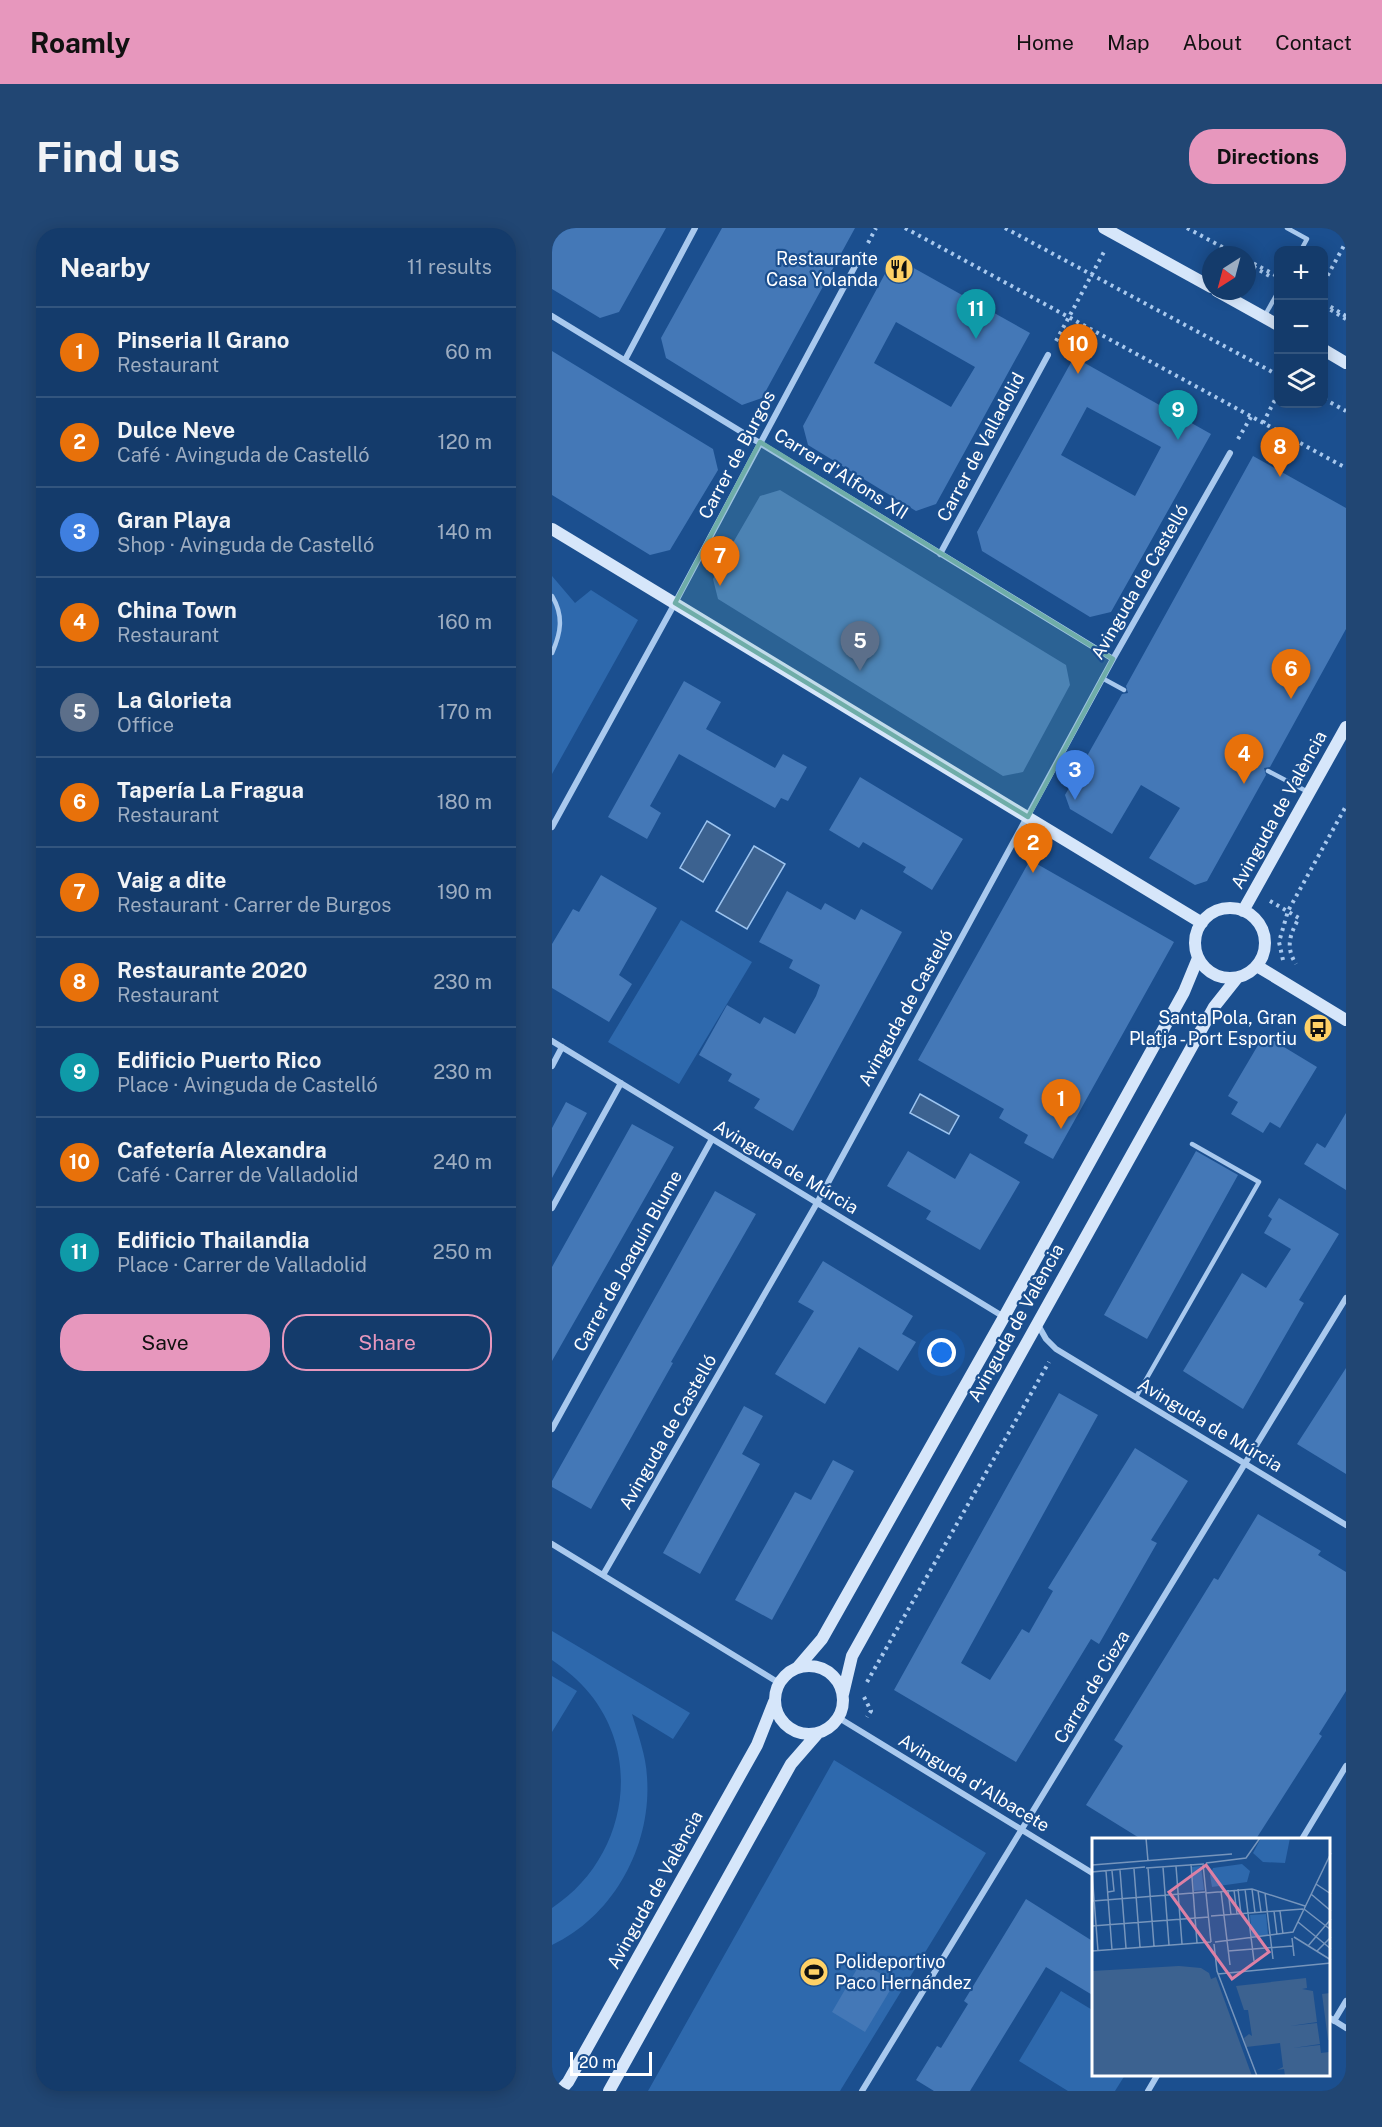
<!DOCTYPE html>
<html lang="en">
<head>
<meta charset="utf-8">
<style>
  :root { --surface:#143b6b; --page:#214673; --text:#f1f3f6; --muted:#9dadc1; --line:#33557e; --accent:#e797bd }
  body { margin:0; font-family:"Public Sans",sans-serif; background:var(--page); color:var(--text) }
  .controls { position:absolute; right:18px; top:18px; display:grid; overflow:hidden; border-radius:12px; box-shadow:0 3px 15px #0003 }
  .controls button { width:54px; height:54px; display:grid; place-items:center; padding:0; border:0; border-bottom:2px solid var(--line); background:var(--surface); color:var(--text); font:30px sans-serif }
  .compass { position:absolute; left:650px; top:18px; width:54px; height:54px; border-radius:50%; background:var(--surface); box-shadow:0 3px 15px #0003; rotate:216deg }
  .scale { position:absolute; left:18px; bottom:15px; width:82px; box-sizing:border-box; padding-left:6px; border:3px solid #fff; border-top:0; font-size:16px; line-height:21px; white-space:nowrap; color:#fff; -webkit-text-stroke:4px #1b4f8f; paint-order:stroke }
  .you { position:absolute; left:390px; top:1125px; width:21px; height:21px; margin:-15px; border:4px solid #fff; border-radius:50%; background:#1a73e8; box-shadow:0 0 0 9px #1a73e833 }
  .badge { display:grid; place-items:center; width:39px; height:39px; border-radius:50%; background:var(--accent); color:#fff; font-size:20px; font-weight:700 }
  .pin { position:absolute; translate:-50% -50px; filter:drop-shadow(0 2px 3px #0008) }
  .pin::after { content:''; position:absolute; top:32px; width:21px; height:18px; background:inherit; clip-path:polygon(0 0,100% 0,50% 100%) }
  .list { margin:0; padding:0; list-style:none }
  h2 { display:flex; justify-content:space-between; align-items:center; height:78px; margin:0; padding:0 24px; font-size:26px }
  h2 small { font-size:20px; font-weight:400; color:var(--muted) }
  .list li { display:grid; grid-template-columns:39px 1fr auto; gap:18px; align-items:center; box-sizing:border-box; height:90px; padding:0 24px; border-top:2px solid var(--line) }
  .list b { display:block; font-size:22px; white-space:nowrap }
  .list p { margin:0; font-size:20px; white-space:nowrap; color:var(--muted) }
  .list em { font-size:20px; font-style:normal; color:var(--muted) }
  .actions { display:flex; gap:12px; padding:18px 24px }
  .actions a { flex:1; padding:14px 0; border:2px solid var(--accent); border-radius:24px; text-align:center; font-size:21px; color:var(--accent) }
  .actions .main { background:var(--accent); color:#111 }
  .icon { flex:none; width:33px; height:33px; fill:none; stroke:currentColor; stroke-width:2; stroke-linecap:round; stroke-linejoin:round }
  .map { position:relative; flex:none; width:794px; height:1863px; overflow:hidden; border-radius:24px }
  header { display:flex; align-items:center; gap:36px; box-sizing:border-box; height:84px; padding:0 30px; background:var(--accent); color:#111 }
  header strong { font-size:28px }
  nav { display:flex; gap:33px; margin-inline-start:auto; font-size:21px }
  .intro { display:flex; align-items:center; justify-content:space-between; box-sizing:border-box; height:144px; padding:0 36px }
  h1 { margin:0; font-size:42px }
  .button { padding:15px 27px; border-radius:24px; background:var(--accent); color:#111; font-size:21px; font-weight:700 }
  main { display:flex; gap:36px; padding:0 36px }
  aside { flex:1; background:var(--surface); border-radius:24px; box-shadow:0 3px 15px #0003 }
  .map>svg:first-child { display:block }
  .green { fill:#2e69ad }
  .water { fill:#3c6290; stroke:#9cc4f0; stroke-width:1.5 }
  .building { fill:#4478b7; fill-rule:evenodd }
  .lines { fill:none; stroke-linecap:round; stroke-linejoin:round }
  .path { stroke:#a9c9ee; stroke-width:4; stroke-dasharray:3 4.5; stroke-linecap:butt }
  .lane { stroke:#a9c9ee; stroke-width:4.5 }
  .street { stroke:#a9c9ee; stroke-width:6 }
  .secondary { stroke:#d6e6fa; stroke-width:12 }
  .marked { fill:#6fada8; fill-opacity:0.2; stroke:#6fada8; stroke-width:4.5; stroke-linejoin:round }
  .labels { text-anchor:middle; stroke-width:4.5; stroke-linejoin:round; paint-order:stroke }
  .poi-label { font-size:18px; fill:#fff; stroke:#1b4f8f; text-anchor:end }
  .street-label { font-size:18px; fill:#fff; stroke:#1b4f8f }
  .inset-road { fill:none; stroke:#7695bc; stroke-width:1.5 }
  .view { fill:#dd80a5; fill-opacity:0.15; stroke:#dd80a5; stroke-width:3 }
  .inset-edge { fill:none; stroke:#fff; stroke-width:3 }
</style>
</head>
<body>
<header>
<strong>Roamly</strong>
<nav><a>Home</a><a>Map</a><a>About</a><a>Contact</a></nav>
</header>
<div class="intro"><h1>Find us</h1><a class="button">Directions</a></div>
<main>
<aside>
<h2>Nearby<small>11 results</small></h2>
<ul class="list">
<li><span class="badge" style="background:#e8710a">1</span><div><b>Pinseria Il Grano</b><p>Restaurant</p></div><em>60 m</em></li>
<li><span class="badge" style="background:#e8710a">2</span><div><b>Dulce Neve</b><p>Café · Avinguda de Castelló</p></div><em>120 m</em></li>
<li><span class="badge" style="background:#3f7fe0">3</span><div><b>Gran Playa</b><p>Shop · Avinguda de Castelló</p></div><em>140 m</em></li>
<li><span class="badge" style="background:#e8710a">4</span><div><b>China Town</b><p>Restaurant</p></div><em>160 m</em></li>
<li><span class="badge" style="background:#5c6f8a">5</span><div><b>La Glorieta</b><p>Office</p></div><em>170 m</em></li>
<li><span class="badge" style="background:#e8710a">6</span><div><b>Tapería La Fragua</b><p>Restaurant</p></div><em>180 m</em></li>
<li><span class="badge" style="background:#e8710a">7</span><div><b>Vaig a dite</b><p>Restaurant · Carrer de Burgos</p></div><em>190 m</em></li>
<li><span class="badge" style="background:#e8710a">8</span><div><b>Restaurante 2020</b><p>Restaurant</p></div><em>230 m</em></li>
<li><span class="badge" style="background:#0f9aa8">9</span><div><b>Edificio Puerto Rico</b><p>Place · Avinguda de Castelló</p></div><em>230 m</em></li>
<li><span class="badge" style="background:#e8710a">10</span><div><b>Cafetería Alexandra</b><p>Café · Carrer de Valladolid</p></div><em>240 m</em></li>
<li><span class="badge" style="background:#0f9aa8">11</span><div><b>Edificio Thailandia</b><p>Place · Carrer de Valladolid</p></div><em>250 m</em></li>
</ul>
<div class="actions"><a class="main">Save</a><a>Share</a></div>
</aside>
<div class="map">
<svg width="794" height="1863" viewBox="0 0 794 1863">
  <rect width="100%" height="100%" fill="#1b4f8f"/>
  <path class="green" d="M0,348L23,375L39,362L86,392L0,546Z
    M129,692L200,734L127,856L56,814Z
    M0,1403L138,1485L121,1511L80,1486C86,1507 94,1527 95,1549C100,1617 62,1688 0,1717V1680C71,1634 93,1534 38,1466C27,1452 14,1442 0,1432Z
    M0,1448L25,1463L0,1504Z
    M282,1532L434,1625L288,1863H96Z
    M509,1763L542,1783V1846L573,1847L563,1863H516L467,1833Z"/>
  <path class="water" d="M155,593L178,607L151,654L128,640Z
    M202,618L233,636L195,701L164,683Z
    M368,866L407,888L397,906L358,885Z"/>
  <path class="building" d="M0,0H114L67,84L48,90L0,61Z
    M170,0H303L210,170L190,177L114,130L109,110Z
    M342,29L478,105L384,276L364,283L256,217L251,198ZM344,94L423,139L399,179L322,135Z
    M0,123L161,221L166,242L118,322L98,327L0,267Z
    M522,129L659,206L559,384L538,389L430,323L425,304ZM535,179L609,219L583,268L509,227Z
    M701,228L794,280V401L718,539L712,540L714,547L655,653L643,657L597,630L628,580L589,557L560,606L518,581L513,567L570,466L576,465L574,458Z
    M228,262L514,437L518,457L471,544L451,548L166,371L161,351L182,313L208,268Z
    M132,453L169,474L154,501L223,540L231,526L255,539L236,573L229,570L223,580L127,526L98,578L109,585L95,611L56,589Z
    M308,549L411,611L380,662L351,644L354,639L311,614L307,620L277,602Z
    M478,632L622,714L501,931L472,915L476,907L447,890L452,881L366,832Z
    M49,647L105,680L67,747L80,756L57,794L0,760V716L21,681L27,684Z
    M235,663L269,682L273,675L303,692L309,681L350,704L241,903L202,880L208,871L176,853L180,846L147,827L175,777L208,796L212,789L243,806L264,768L268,757L237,740L241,732L207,714Z
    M712,807L765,839L728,900L718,894L711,905L679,886L686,874L676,868Z
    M14,874L35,885L0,950V900Z
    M794,885V962L752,936L765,915L773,920Z
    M80,896L122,919L0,1133V1039Z
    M356,923L403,951L418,925L468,954L428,1022L374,991L379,983L335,958Z
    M644,923L686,947L595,1111L552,1087Z
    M163,963L204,986L119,1134L121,1135L39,1281L0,1259V1253Z
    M727,970L787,1006L747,1072L752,1075L691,1181L631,1143L690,1045L714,1060L739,1021L712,1005L720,991L716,988Z
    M271,1033L361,1088L350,1106L364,1114L346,1143L307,1119L273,1176L223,1146L262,1083L246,1074Z
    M794,1140V1246L745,1216Z
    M507,1165L546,1187L409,1435L438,1452L470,1401L477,1405L501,1363L496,1360L583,1220L636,1253L599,1312L605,1315L547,1416L539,1411L464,1534L342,1462Z
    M192,1178L211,1188L190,1226L208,1236L148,1346L111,1325Z
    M281,1232L302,1243L220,1392L183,1372L243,1264L259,1272Z
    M706,1286L769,1323L766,1327L794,1344V1463L767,1506L770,1508L704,1611H589L534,1577L571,1518L562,1512L662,1350L666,1352Z
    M474,1671L542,1714V1768L494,1739L418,1863H382L364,1852L385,1818L389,1820L416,1776L412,1773Z
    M309,1734L343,1754L313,1804L280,1784Z"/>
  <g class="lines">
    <path class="path" d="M353,0L794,240
      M453,0L726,147
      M635,0L685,27
      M316,15L324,0
      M695,32L723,47
      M695,35L721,50
      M772,54L794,14
      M772,75L794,88
      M772,78L794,91
      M504,113L553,22
      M772,171L794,183
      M711,195L726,166
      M686,211L699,189
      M718,673L747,690C738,706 733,719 744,736
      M731,732L727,714L736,683L794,578
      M315,1454L497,1134
      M312,1469L319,1483L315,1489"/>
    <path class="lane" d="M735,0L755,11L749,22
      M712,89L726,64
      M0,368C12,388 9,405 0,425
      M550,450L572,462
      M716,543L756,564
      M584,1169L707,954L640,916"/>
    <path class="street" d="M0,88L561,431
      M73,132L143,0
      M388,326L496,127
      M0,599L123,375L309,27
      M0,813L452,1089
      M0,838L10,819
      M0,980L69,855
      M485,1095L494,1111L504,1121L794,1297
      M0,1201L160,911
      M0,1316L227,1455
      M51,1347L265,975L561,431L678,225
      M287,1490L542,1646
      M750,1611L794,1538
      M778,1790L794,1800
      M782,1793L794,1773
      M310,1863L794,1070
      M596,1863L606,1846"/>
    <path class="secondary" d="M552,0L659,59
      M665,63L726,97
      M772,122L794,135
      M0,301L650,695
      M643 715a35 35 0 1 1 70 0a35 35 0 1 1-70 0Z
      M691,683L794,499
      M705,738L794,792
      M223 1472a34 34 0 1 1 68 0a34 34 0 1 1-68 0Z
      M246,1439L270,1411L452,1089L632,764L646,730
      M291,1466L300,1428L662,779L685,750
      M8,1863L16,1854L205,1517L222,1474
      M57,1863L239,1536L266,1505"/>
  </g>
  <path class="marked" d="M208,214L561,431L476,589L123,375Z"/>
  <defs>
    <g id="restaurant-disc" transform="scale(1.5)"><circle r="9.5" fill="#ffd166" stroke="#1b4f8f"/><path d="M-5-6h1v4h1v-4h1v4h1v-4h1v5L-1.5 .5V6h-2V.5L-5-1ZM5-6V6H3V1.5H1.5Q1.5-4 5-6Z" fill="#111"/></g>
    <g id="bus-disc" transform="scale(1.5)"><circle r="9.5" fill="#ffd166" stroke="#1b4f8f"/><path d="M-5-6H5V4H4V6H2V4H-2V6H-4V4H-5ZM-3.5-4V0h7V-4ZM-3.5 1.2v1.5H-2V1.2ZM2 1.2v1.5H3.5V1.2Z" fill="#111"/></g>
    <g id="stadium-disc" transform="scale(1.5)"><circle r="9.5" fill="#ffd166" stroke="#1b4f8f"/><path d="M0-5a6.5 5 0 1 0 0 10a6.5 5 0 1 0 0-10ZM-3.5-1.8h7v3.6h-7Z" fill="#111"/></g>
  </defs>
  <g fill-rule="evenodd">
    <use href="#restaurant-disc" x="347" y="41"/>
    <use href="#bus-disc" x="766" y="800"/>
    <use href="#stadium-disc" x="262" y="1744"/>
  </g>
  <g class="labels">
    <g class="poi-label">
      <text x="326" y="37">Restaurante<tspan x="326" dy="21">Casa Yolanda</tspan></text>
      <text x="745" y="796">Santa Pola, Gran<tspan x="745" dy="21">Platja - Port Esportiu</tspan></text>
      <text x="283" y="1740" text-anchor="start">Polideportivo<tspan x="283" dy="21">Paco Hernández</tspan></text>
    </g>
    <g class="street-label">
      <text transform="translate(429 219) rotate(-62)" y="6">Carrer de Valladolid</text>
      <text transform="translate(185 227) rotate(-62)" y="6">Carrer de Burgos</text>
      <text transform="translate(289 246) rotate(32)" y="6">Carrer d'Alfons XII</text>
      <text transform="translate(588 354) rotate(-60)" y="6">Avinguda de Castelló</text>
      <text transform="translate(727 582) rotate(-61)" y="6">Avinguda de València</text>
      <text transform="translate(354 780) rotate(-61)" y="6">Avinguda de Castelló</text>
      <text transform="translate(234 939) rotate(31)" y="6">Avinguda de Múrcia</text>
      <text transform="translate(76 1033) rotate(-61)" y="6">Carrer de Joaquín Blume</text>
      <text transform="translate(464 1095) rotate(-61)" y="6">Avinguda de València</text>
      <text transform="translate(658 1197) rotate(31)" y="6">Avinguda de Múrcia</text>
      <text transform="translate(116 1204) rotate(-60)" y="6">Avinguda de Castelló</text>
      <text transform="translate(540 1459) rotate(-59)" y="6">Carrer de Cieza</text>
      <text transform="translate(422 1555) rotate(31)" y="6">Avinguda d'Albacete</text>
      <text transform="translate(103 1662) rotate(-61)" y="6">Avinguda de València</text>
    </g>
  </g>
  <g transform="translate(540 1610)">
    <rect width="238" height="238" fill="#1b4f8f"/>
    <path d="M169,0H198L193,25L171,24L161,15ZM150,26L158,33L155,44L120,49L118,37L121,30ZM109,28L112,52L102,53L100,29ZM174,76L176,97L160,99L158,77Z" fill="#2e69ad"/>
    <path d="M87,128L109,130L117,135L119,141L124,139L160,238H0V133ZM214,140L215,150L210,151L221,153L225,184L198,188L225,185L228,206L201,210L228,207L229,215L237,214L238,203V238H193L192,231L185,232L191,229L188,205L154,209L152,200L157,196L160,198L156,172H152L144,148ZM238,155V202H236L230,156Z" fill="#3c6290"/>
    <path class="inset-road" d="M54,0L56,23M114,25L154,20L168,0M99,26L105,105M111,26L119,104M0,27L140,16M84,28L90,106M71,29L77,107M54,30L112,26M56,30L62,108M42,31L48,109M28,32L34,110M14,33L20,112M224,46L239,56M146,51L149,76M153,51L162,123M160,51L163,75M136,52L139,77M142,52L145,76M129,53L138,127M166,53L169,74M16,54L22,53L20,33M114,55L160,51L213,68M173,55L181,121M219,56L239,73M1,63L113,54M212,71L239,92M182,73L185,97M188,73L191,96M119,78L211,71M206,84L239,111M0,88L117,79M202,99L239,122M200,100L202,118M123,104L201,94L239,15M122,106L125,133L165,238M216,108L239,81M0,113L119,104M6,113L0,34L53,29M136,113L201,108M225,113L239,99M126,136L239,125"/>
    <path class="view" d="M114,27L177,114L140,141L77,54Z"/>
    <rect width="238" height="238" class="inset-edge"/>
  </g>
</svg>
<div class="controls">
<button>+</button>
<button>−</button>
<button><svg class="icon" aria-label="layers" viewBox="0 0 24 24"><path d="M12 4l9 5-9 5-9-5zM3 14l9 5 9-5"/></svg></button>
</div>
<svg class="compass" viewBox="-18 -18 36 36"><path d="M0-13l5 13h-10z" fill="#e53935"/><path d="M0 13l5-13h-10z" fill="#9dadc1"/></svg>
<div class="scale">20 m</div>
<div class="you"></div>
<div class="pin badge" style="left:509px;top:901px;background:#e8710a">1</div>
<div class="pin badge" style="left:481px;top:645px;background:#e8710a">2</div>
<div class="pin badge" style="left:523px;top:572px;background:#3f7fe0">3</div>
<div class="pin badge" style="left:692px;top:556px;background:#e8710a">4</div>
<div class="pin badge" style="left:308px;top:443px;background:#5c6f8a">5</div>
<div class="pin badge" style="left:739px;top:471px;background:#e8710a">6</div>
<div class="pin badge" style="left:168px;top:358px;background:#e8710a">7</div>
<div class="pin badge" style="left:728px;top:249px;background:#e8710a">8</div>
<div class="pin badge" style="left:626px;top:212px;background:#0f9aa8">9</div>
<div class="pin badge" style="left:526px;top:146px;background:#e8710a">10</div>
<div class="pin badge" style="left:424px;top:111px;background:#0f9aa8">11</div>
</div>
</main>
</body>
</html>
